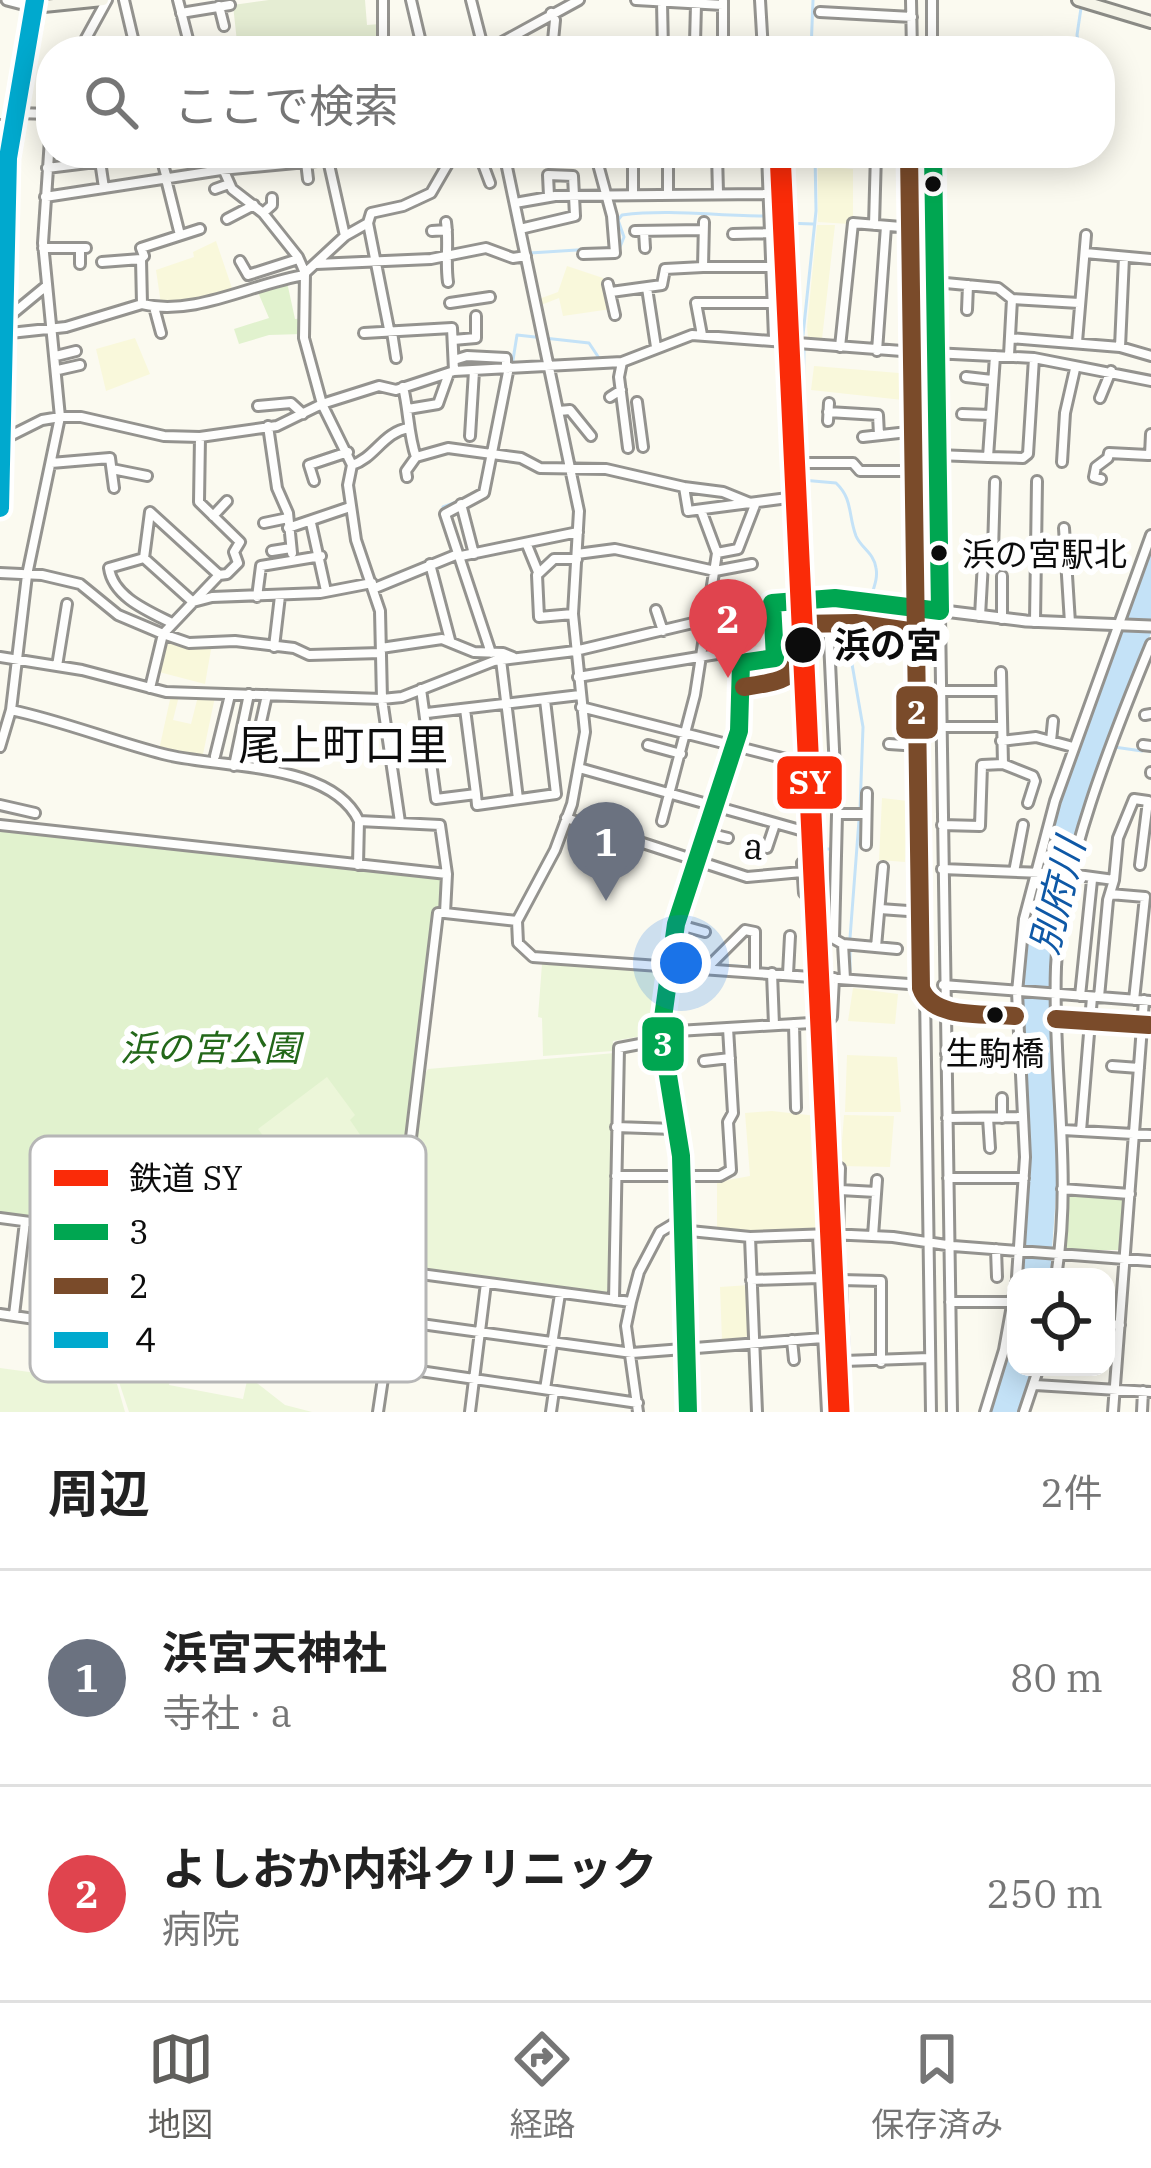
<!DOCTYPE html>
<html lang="ja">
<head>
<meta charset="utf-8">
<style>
  :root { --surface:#fff; --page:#f2f2f2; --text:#222; --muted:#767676; --line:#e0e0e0; --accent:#605f5c }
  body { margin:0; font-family:"IBM Plex Serif","Noto Sans JP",serif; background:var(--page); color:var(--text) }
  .controls { position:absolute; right:36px; bottom:36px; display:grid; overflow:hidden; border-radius:24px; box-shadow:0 6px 30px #0003 }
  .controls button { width:108px; height:108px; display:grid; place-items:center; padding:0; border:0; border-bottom:3px solid var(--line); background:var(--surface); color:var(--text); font:60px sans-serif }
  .you { position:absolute; left:681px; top:963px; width:42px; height:42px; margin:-30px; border:9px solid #fff; border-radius:50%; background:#1a73e8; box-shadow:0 0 0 18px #1a73e833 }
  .badge { display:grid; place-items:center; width:78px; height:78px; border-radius:50%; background:var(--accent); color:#fff; font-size:39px; font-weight:700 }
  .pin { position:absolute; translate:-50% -99px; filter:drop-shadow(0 3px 6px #0008) }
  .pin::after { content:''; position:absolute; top:63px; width:42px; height:36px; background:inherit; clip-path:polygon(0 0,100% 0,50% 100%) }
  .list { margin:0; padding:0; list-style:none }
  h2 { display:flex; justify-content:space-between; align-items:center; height:156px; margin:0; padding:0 48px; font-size:51px }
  h2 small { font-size:39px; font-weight:400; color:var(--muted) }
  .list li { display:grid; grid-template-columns:78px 1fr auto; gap:36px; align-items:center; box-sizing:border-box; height:216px; padding:0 48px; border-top:3px solid var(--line) }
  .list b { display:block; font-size:45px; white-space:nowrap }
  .list p { margin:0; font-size:39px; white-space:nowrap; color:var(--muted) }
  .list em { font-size:39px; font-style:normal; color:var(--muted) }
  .icon { flex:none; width:66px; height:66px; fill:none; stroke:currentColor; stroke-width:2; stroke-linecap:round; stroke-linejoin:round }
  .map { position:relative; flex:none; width:1151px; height:1412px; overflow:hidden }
  .search { position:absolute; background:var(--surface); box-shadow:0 6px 30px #0003; left:36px; right:36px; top:36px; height:132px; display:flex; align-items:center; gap:30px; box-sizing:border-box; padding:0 42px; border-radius:48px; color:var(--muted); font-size:45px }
  .sheet { height:588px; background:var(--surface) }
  nav { display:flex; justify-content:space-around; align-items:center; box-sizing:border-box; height:168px; border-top:3px solid var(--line); background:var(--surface); font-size:33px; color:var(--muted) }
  nav a { display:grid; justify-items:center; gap:6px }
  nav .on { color:var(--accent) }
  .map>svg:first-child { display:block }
  .farmland { fill:#f9f8db }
  .green { fill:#e1f2ce }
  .cemetery { fill:#e5edd3 }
  .pitch { fill:#ecf6d9 }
  .water { fill:#c4e2f7 }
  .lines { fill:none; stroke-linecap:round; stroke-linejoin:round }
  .stream { stroke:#c4e2f7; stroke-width:3 }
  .minor-casing { stroke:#94938f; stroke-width:14 }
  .tertiary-casing { stroke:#94938f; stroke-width:15 }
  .secondary-casing { stroke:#8a8a85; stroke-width:16 }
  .minor { stroke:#fefefd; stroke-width:8 }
  .tertiary { stroke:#fefefd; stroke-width:9 }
  .secondary { stroke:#f5f4e8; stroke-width:10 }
  .bus-1-casing { stroke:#fff; stroke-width:27 }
  .bus-2-casing { stroke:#fff; stroke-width:27 }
  .bus-3-casing { stroke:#fff; stroke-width:27 }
  .bus-1 { stroke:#00a651; stroke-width:18 }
  .bus-2 { stroke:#7a4b2a; stroke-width:18 }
  .bus-3 { stroke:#00a9ce; stroke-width:18 }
  .rail-1-casing { stroke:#fff; stroke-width:30 }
  .rail-1 { stroke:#fa2b08; stroke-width:21 }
  .bus-dot { fill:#0c0c0c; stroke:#fff; stroke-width:4.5 }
  .labels { text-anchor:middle; stroke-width:12; stroke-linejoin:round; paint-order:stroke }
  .bus-label { font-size:33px; fill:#0c0c0c; stroke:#fff; text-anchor:start }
  .stop-label { font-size:36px; font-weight:bold; fill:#0c0c0c; stroke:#fff; text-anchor:start }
  .street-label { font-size:36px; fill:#0c0c0c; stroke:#fff }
  .park-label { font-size:36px; font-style:italic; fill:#236819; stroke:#fff }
  .water-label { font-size:39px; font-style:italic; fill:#0e58a6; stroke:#fff }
  .quarter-label { font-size:42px; fill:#0c0c0c; stroke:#fff }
  .key { fill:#fff; stroke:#b6b6b6; stroke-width:3 }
  .key-label { font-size:33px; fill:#0c0c0c }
  .line-badge { stroke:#fff; stroke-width:4.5 }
  .badge-label { font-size:33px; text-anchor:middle; font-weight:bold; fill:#fff }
</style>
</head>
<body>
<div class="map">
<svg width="1151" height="1412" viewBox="0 0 1151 1412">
  <rect width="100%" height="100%" fill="#fbfaf0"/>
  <path class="farmland" d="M818,153H841V168L853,169V220L849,224L818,222Z
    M817,225H835L822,339L808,337L807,327Z
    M216,241L233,291L161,304L156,270L194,257L193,252Z
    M567,266L603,278L611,309L563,316L559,298L541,305L539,299L558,292Z
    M135,338L150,374L106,391L96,349Z
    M814,366L911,374L912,401L811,390Z
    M166,639L212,644L205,684L159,672Z
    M171,695L179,696L173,720L191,724L198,696L215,697L202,759L159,750Z
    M882,798L908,801L905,862L879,860Z
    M853,988L898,994L895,1024L848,1021Z
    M847,1055L897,1057L901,1112H845Z
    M772,1111L817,1116L822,1232L742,1233L717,1230V1182L750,1176L745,1113Z
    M844,1115L894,1116L890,1167L840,1166Z
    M749,1285L750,1336L722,1341L720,1287Z"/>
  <path class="green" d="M287,282L295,319L304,318L302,334L269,335L239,344L234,329L269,318L257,290Z
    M0,831L445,880L444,906L434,919L390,1268L0,1215Z
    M1069,1193L1125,1196L1122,1250H1064Z"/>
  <path class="cemetery" d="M269,0H365L367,25L380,24V51H210V46L237,42L233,5Z"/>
  <path class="pitch" d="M542,964L660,970L655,1034L613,1041V1051L543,1056L542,1018L538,1017Z
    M615,1053L608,1296L398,1266L422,1079L428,1069Z
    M327,1077L355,1115L350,1120L391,1180L359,1205L348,1192L306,1226L281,1191L305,1172L295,1158L285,1165L258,1129Z
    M136,1291L184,1299L182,1315L195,1317L204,1324L197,1364L175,1360L169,1385L243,1399L248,1376L285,1405L312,1412H129L119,1382Z
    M0,1368L117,1384L125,1412H0Z"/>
  <path class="water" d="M1151,545V633L1097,776L1067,875L1052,1034L1058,1168L1050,1277H1019C1037,1158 1012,1039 1028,920C1034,877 1048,837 1061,796C1088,711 1120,629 1151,545Z
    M1016,1301V1367H1033L1019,1412H987L1004,1365Z"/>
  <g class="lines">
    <path class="stream" d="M811,51L813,0
      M1080,51L1077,35L1081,8
      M940,153V277
      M785,223L813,224
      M620,247L624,237L618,220L622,215C671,209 717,216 765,216V223H777
      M530,253L608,248
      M940,287L941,349
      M803,335L816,211L815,153
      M804,349L802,480L836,483C853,499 848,515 856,536C861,548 874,553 876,568C878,578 874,587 871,597
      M513,360L517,335L589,343L599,358
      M1094,366L1151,377
      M489,448L495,422
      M443,507L470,497
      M1114,747L1142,751
      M860,810L863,727L852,664L866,604
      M817,849H831
      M850,938L859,820
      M850,952V970
      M680,962L703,964
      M718,965L749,967
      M761,969L784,970
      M1065,1250L1117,1254
      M1131,1255L1151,1256
      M1043,1381L1069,1383"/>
    <g class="minor-casing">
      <path id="minor" d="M124,0L136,51
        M178,0L191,51
        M383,0V51
        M411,0L423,51
        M471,0L484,51
        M636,0L723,5
        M760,0L763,51
        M911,0L912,51
        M723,1V51
        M662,2L663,51
        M219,6L224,26
        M820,12L912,17
        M181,13L230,5
        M551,13L555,20L552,51
        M695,43L696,4
        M79,51L107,0
        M486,51L579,0
        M932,51V0
        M16,113L51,114
        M0,125L12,128
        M160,153L167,179
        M216,153L232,189L263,213L298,257L305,273L304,338L322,404L352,465L348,485L356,540L380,611L382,699L400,822
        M504,153L579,511L573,614L585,732L572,804L555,850L517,921L518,943L533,957L923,985
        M717,153L718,193
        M767,153L774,338
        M913,153L931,1412
        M933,153L952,1412
        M480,156L490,183
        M328,160L345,236
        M100,161L104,188
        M306,162L308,179
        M47,168L161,154
        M166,179L180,235
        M215,189L229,184
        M633,193V153
        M668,193V153
        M45,197L221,170L381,155H504
        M515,203L555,196L769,194
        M263,213L272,205V198
        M227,219L254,205
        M446,222C449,243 445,261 448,282
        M704,222L703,267H771
        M874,225L876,153
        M520,229L575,216L573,176L548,175L549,196
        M432,231L447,230
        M635,231L703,230
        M644,231L645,248
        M733,234L770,233
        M43,248H86
        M1085,253L1151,259
        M583,254L615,253L612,216L595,153
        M240,261L248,275L298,259
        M102,262L141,259
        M80,264V250
        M316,264L431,259L486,248L513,258L526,256
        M305,273L345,236L368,223
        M935,282L998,288L1012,299L1079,303
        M608,284L615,315
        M647,288L656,347
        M611,292L662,285L665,269L703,267
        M450,303L490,297
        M142,304C195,317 253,283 305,275
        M154,307L161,333
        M967,310L968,285
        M5,320L45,287
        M389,329L368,223L371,213L403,206L431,193L453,155
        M392,332L396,358
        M364,333L452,328L454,371
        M1,334L66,327L142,304L141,259L144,256L141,248L200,229
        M702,335L696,303H773
        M1010,338L1120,347L1151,356
        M453,340L476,338V316
        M1077,342L1086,235
        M840,347L853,223L901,227L914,223
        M1120,347L1124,257
        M877,351L886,226
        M933,353L1034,358L1151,381
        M1009,355L1012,299
        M56,356L76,351
        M995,356L988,457L1023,458L1028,454L1034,358
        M454,360L467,356L506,358V367
        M622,362L619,377L628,448
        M58,370L80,365
        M966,377L992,380
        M403,387C409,411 408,434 416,457
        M610,397L621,390
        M1100,398L1111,371
        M637,402L643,447
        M258,406L291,403L303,414
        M408,409L438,404L449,373
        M559,411L570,410L591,436
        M828,412L878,415L879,435
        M962,414L990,415
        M828,421L829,403
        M268,426L277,488L288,513L292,553
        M1,434L12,435L42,420L60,417H81L164,436L200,437L277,426L322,404L379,386L396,390L454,371L622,362L692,335L915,352
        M470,436L474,371
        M863,437L917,431
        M937,455L988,457
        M1150,455L1151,434
        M1062,462L1065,413L1075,369
        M51,463L110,458L114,488
        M807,463H853L860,471H917
        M352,465C375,458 383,432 409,428
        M112,469L147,476
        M407,477L406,471L416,457L448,448L521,458L540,468L606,469L684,487L688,511L788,498
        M1101,479L1094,477L1096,467L1108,458L1109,453L1148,455
        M314,481L309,465L348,452
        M684,487L723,492L755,505L738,549L717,553
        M461,504L474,554
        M213,516L227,501
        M264,523L288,518
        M311,523L326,591
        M288,528L350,507
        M1064,528L1070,623
        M527,545L538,572
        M272,551L291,548
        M577,554L615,549L715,571L752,564
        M461,556L578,532
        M144,558L109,568C113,597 148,611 172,623
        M430,564L450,640
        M0,573L42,575L80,584L118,615L163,634L219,575L227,574L238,563L234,552L240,542L199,502L200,437
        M219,575L150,512L144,558L193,602L212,597L320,593L372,583
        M375,588L458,554
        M257,597L261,566L321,556
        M827,597L837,814L834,939L843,944L845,979
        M656,610L663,631
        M573,614L539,617L537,575L554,559H577
        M739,615L742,714L739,731L676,924L669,959L661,1040L681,1156L680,1230L750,1237L830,1234L893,1237L953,1246L1151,1261
        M980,616L983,562L993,551L995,482
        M1002,619V576
        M1035,622L1037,481
        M274,647L280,596
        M381,648L442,639L474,652L503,653L513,657
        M491,653L445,514L484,493L509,367
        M0,657L82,670L166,692L382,699L402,697L494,661L575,651L790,600L850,598L922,608
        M501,660L518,799
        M57,666L67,604
        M1001,672L1003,764
        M578,677L741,650
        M150,688L163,634L189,643L235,641L294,648L309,655L381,653
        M421,689L436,799L476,794L477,805L556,794L545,700
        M940,691H1001
        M581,707L798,762
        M465,709L476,794
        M11,710C63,721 112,741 163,754C219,769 331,761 359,821
        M427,713L580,695
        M1145,715L1151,714
        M941,727H1001
        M259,731L267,695
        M1001,741L1036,737L1073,747
        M1051,741L1053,721
        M889,744L919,746
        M648,745L681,754
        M1143,745L1151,746
        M0,747L11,710L27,575L60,417L43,243L51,124
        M215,756L230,695
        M234,766L249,694
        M579,768L800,830
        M1151,773V772
        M0,805L35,813
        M838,814H866
        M566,818L747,877L802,872
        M662,821L695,695L717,553L701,510
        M0,825L447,874L445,913H438L395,1271
        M942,825L980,826L982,765L1003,764L1033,776L1035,781L1028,803
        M707,833L728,838
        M866,845L867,793
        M767,848L775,824
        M802,863L804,893
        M358,865L359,821L440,825L447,874
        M942,869L1070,874L1114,880L1108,900L1099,997
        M1014,872L1023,825
        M1114,880L1118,838L1134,799L1148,801L1140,865
        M1110,894L1145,897L1134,1000
        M880,909L922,912
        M445,913L517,921
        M676,924L705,932
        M843,944L897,949
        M876,947L883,867
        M709,966L745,930L755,932V971
        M772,973L774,1025
        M788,974L790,936
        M943,985L1151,1001
        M1080,996L1092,880
        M794,1024L796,1108
        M661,1032L811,1023
        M946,1054L1017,1053
        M704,1061L730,1058
        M1112,1066L1139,1068
        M828,1086L826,1023L832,1017L834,978
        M1002,1098V1118
        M947,1118L1023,1117
        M988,1118L990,1148
        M616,1127L674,1129
        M1063,1130L1151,1135
        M1081,1131L1092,997
        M616,1176H720L731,1170L728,1122L733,1113L728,1028
        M948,1178H1024
        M1062,1189L1130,1194
        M840,1190L876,1192
        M0,1218L631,1302
        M838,1235L840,1168
        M818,1236L827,1412
        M873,1236L877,1180
        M750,1237L757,1412
        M996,1249L997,1277
        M1017,1277L1025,1157L1017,992L1024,919L1055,801L1151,535
        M1056,1277C1073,1174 1052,1070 1056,967C1060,868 1113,736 1151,644
        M751,1280L820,1278
        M614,1300L619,1048L661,1040
        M950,1302H1013
        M0,1314L124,1332
        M14,1315L25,1222
        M392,1320L632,1353L823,1338
        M58,1322L71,1228
        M1106,1324L1120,1325
        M104,1329L116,1235
        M792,1340L794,1360
        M881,1362V1281L841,1280L844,1361L929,1358
        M386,1366L638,1403
        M1035,1385L1151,1392
        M545,1389L560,1294
        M378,1412L399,1271
        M470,1412L486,1283
        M551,1412L554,1391
        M638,1412L626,1326L631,1302L639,1272L660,1232L680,1220
        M985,1412L1004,1350L1016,1283
        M1024,1412L1039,1367
        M1113,1412L1144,1000
        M1142,1412L1143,1391"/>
    </g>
    <g class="tertiary-casing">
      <path id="tertiary" d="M7,0L34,7
        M936,610L1026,621L1151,626
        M680,1230L688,1412"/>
    </g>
    <g class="secondary-casing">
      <path id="secondary" d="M1078,0L1151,22
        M34,7L103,0
        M0,508L8,158L35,0"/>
    </g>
    <use href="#minor" class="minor"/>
    <use href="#tertiary" class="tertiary"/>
    <use href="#secondary" class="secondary"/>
    <g class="bus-1-casing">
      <path id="bus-1" d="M688,1412L681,1156L661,1032L676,924L739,731L741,663L775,658L772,603L835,598L940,611L933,153"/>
    </g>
    <g class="bus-2-casing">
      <path id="bus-2" d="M909,153L921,988C932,1020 986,1013 1015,1016
        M744,687C797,679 800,677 797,624L855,623L936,635
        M1056,1019L1149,1025"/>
    </g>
    <g class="bus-3-casing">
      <path id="bus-3" d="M0,508L8,158L35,0"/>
    </g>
    <use href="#bus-1" class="bus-1"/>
    <use href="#bus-2" class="bus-2"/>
    <use href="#bus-3" class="bus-3"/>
    <g class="rail-1-casing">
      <path id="rail-1" d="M780,153L839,1412"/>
    </g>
    <use href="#rail-1" class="rail-1"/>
  </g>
  <g class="bus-dot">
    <circle cx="933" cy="184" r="10"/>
    <circle cx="939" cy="553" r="10"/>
    <circle cx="803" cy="645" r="20"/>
    <circle cx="995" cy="1015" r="10"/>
  </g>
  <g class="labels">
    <g class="bus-label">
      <text x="962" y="566">浜の宮駅北</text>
      <text x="995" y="1065" text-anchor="middle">生駒橋</text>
    </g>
    <g class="stop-label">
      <text x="834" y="658">浜の宮</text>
    </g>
    <g class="street-label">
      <text transform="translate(754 846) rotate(5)" y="13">a</text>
    </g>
    <g class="park-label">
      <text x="210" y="1061">浜の宮公園</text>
    </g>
    <g class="water-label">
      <text transform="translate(1057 896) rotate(-76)" y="14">別府川</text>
    </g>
    <g class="quarter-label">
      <text x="343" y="760">尾上町口里</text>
    </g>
  </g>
  <rect x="30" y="1136" width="396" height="246" rx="18" class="key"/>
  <rect x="54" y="1170" width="54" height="16" fill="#fa2b08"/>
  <rect x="54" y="1224" width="54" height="16" fill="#00a651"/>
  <rect x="54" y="1278" width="54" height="16" fill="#7a4b2a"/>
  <rect x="54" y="1332" width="54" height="16" fill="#00a9ce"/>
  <g class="key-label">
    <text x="129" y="1190">鉄道 SY</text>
    <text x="129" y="1244">3</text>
    <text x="129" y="1298">2</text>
    <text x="129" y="1352">４</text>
  </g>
  <g class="line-badge">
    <rect x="894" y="684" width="46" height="57" rx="12" fill="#7a4b2a"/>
    <rect x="775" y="754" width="69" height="57" rx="12" fill="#fa2b08"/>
    <rect x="640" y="1015" width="46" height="58" rx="12" fill="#00a651"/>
  </g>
  <g class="badge-label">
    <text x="917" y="724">2</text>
    <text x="810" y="794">SY</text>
    <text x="663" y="1056">3</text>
  </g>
</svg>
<div class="controls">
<button><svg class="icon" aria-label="locate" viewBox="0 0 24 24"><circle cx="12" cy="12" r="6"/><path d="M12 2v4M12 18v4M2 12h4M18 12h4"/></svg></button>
</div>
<div class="you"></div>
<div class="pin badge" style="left:606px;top:901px;background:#6b7280">1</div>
<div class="pin badge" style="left:728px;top:678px;background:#e0444e">2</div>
<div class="search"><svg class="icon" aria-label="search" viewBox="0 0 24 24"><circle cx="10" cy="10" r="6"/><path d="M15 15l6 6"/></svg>ここで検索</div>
</div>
<section class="sheet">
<h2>周辺<small>2件</small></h2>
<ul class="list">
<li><span class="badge" style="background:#6b7280">1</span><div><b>浜宮天神社</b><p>寺社 · a</p></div><em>80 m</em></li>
<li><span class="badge" style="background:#e0444e">2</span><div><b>よしおか内科クリニック</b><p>病院</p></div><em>250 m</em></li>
</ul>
</section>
<nav>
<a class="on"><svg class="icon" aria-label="map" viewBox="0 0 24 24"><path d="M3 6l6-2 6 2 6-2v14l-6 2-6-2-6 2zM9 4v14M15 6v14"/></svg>地図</a>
<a><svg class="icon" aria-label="directions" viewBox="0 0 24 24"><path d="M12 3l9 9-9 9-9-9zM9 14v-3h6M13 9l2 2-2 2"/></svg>経路</a>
<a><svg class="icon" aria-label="saved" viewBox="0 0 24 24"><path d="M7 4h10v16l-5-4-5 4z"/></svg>保存済み</a>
</nav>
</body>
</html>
